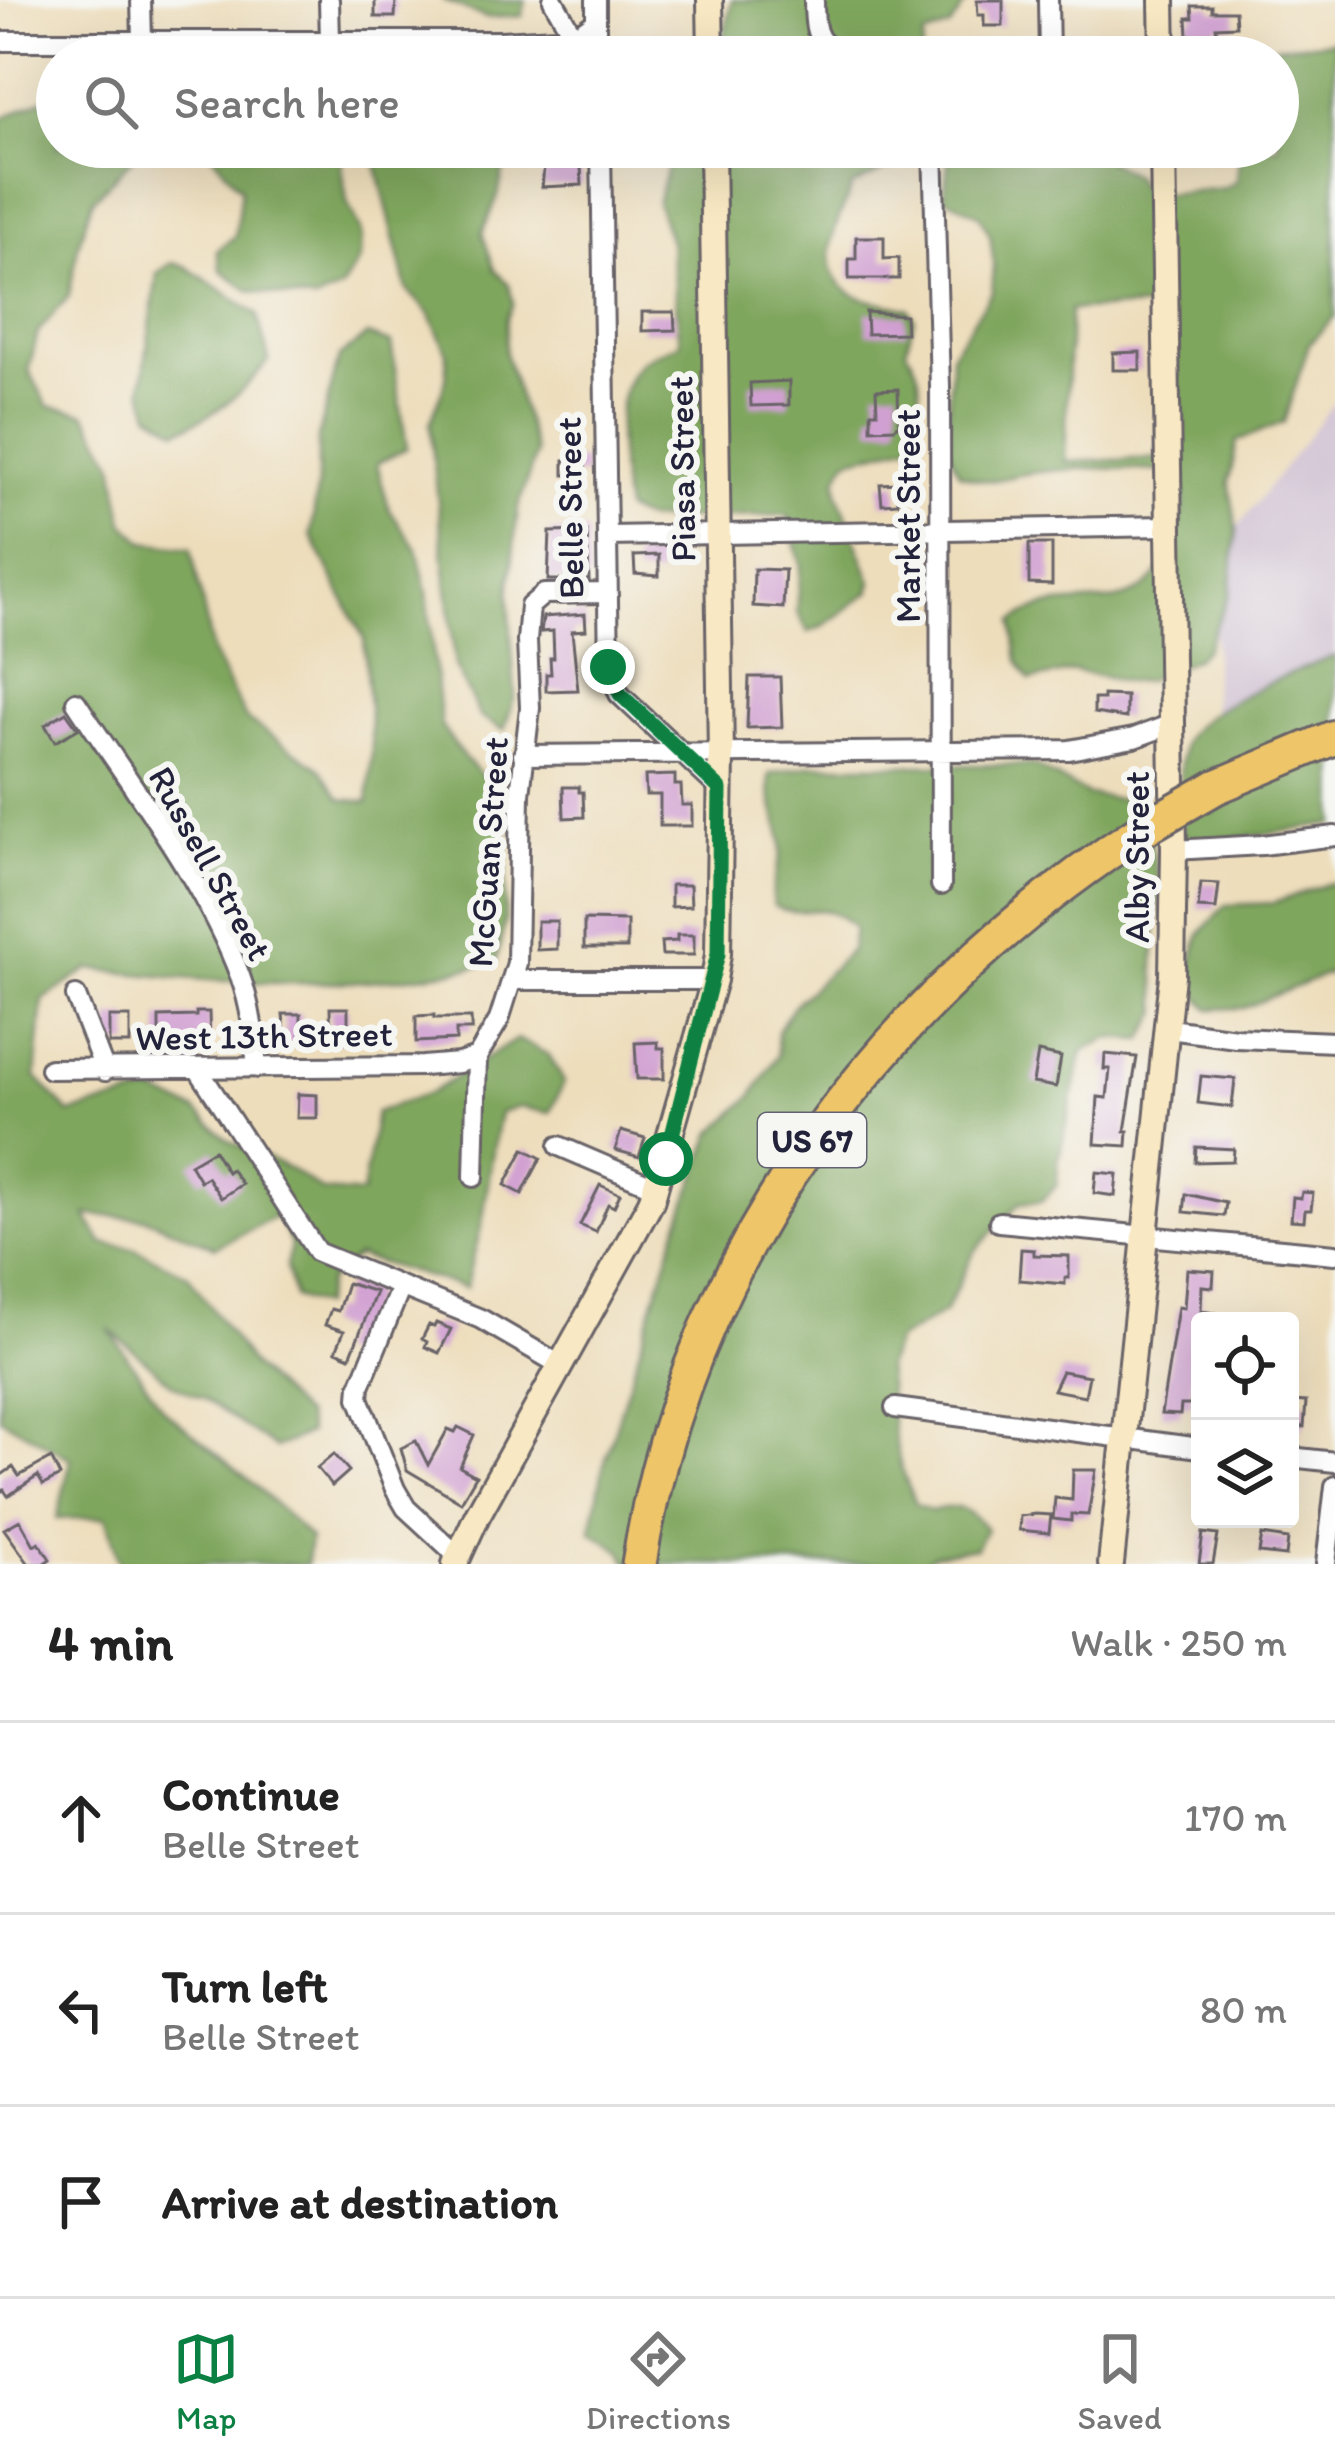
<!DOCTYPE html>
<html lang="en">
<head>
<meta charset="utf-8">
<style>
  :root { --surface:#fff; --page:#f6f6f6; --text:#222; --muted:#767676; --line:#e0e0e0; --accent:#0b8043 }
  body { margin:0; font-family:Itim,sans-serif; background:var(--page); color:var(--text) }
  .controls { position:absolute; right:36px; bottom:36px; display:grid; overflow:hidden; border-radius:12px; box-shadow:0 12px 48px #0002 }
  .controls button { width:108px; height:108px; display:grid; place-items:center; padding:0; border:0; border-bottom:3px solid var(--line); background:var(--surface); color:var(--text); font:60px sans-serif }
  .stop { position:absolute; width:36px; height:36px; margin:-27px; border:9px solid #0b8043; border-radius:50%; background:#fff }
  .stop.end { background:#0b8043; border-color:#fff; box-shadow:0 3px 12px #0008 }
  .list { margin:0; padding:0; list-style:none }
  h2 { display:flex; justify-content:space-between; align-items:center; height:156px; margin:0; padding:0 48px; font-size:51px }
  h2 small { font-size:39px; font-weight:400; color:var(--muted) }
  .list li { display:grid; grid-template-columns:78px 1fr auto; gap:36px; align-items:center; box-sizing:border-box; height:192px; padding:0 48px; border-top:3px solid var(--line) }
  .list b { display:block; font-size:45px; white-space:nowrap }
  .list p { margin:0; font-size:39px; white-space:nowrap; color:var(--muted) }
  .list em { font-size:39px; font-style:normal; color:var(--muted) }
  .icon { flex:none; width:66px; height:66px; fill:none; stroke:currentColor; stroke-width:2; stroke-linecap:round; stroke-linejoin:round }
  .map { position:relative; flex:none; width:1335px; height:1564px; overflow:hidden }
  .search { position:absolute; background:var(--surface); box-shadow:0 12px 48px #0002; left:36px; right:36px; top:36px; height:132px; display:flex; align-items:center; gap:30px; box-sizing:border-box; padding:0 42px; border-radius:66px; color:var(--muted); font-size:45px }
  .sheet { height:732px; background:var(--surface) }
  nav { display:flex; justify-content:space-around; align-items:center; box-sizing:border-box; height:168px; border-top:3px solid var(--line); background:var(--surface); font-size:33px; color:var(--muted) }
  nav a { display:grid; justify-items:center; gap:6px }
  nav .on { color:var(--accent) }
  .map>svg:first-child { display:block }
  .industrial { fill:#cebed1 }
  .forest { fill:#7fa65d; stroke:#50644c; stroke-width:3; fill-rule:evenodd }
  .building { fill:#d1a0d2 }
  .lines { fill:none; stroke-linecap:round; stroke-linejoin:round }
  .street-casing { stroke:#696368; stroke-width:24 }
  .secondary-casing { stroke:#696368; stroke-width:30 }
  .highway-casing { stroke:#696368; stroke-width:39 }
  .street { stroke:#fff; stroke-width:18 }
  .secondary { stroke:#f8e8c3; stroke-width:24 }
  .highway { stroke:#eec569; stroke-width:33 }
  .highway-bridge-casing { stroke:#696368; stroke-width:39; stroke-linecap:butt }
  .highway-bridge { stroke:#eec569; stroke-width:33 }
  .route { stroke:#0b8043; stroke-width:15 }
  .labels { text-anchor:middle; stroke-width:12; stroke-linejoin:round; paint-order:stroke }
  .shield { fill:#f6f6f2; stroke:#626272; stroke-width:3 }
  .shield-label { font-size:33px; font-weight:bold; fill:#22223b }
  .street-label { font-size:36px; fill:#22223b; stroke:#f6f6f2 }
</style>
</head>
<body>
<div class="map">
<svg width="1335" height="1564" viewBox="0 0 1335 1564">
  <rect width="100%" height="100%" fill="#f6f6f2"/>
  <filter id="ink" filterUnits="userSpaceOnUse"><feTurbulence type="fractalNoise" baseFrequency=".00833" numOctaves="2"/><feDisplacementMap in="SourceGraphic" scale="24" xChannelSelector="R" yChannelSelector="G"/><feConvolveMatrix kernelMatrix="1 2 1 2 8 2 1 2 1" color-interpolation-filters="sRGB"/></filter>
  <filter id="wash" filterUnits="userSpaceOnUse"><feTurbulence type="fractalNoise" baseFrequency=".004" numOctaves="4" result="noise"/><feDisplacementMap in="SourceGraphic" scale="48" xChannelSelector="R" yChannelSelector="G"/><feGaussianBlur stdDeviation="2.7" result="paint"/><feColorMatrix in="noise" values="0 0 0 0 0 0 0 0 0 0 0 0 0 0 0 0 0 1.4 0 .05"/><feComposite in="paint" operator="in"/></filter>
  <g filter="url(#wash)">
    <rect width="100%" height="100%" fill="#edddbb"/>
    <path class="industrial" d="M1335,401V684L1212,743L1217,554Z"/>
    <path class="forest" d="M442,0H526L522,16L486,18Z
      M732,0H968L950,27L924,36L921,57H719Z
      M1335,41V316L1309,344L1284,422L1237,441L1229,482L1237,529L1230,593L1206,648L1196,658L1146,681L1127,682L1074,671L1030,680L1018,661L1013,622C1067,579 1139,635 1173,546C1183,518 1188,502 1180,473C1132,468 1079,466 1031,473C995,478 996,487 959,473L947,446L951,354L992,292L994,266L990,235L979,215L944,197L950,147H987L993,153L1006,147H1096L1098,155L1134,176L1145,196L1224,188L1237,181L1240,147H1278V57H1225L1226,51ZM1157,307L1162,458L1065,462L1070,310Z
      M410,51H464L501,57H329L350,52Z
      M57,80V147H137L133,158L92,201L78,246L69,296L38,332L29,370L48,406L85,413L114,462L124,523L144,542L191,548L213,654L246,719L320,768L341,799L368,802L372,749L364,639L311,535L318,481V438L339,357L367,335L391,343L407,448L377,464L389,509L417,549L427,592L441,726L465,759L507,799L505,922L496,962C364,994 222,984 89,969L43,1000L36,1077L69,1113L153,1092L195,1110L228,1140L290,1169L323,1191L362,1194L376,1112L432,1092L517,1039L549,1055L564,1082L550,1113L519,1107L500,1113C493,1146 489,1178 484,1211C481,1237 470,1261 466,1288L357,1256L328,1281L322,1306L294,1297L286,1266L291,1246L278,1216L215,1247L145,1218L86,1215L102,1243L135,1249L188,1275L253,1367L305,1416L309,1433L275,1448L206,1400L172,1384L108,1328L164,1410L255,1485L310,1538L307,1564H120L106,1517L57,1519L71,1459L0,1418V119L46,98Z
      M211,147H346L342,167L347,202L361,233L360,259L341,289L315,301L250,291L221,270L217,251L235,236L241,189L211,153Z
      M372,147H508L498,196L482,233L495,270L509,284L513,304L507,318L505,353L536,453L518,508L509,596L515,696L504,730L480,717L455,666L430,424L446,380L447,353L429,313L407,290Z
      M673,147H912V157L852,186C840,219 810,267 851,293C866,302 892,304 909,309L914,318L906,350C930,379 917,410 911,444L848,459L837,478L838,494L872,582L869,593C847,605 831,626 808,632L797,611L801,565L788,515L646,520L625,511C620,469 606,390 644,360C654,353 669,349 680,343L670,242L657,203Z
      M172,263L185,266L257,314L269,360C242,394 218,415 177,430L150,413L142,388L157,273Z
      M1335,656V824L1203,843L1183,839C1183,810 1177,772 1183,744C1191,711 1303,668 1335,656Z
      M811,765H1033L1089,795L1142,802L1159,880L1154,969L1159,1012L1143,1040L1109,1038L1083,1051L1058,1162L1057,1185L1041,1201L1020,1203L974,1252L945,1312L896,1341L886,1366L893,1430L900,1464L915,1504L931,1511C957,1503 970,1508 986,1529L976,1548L934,1554L923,1564H628L622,1551L591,1531L603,1468L644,1334L676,1231L712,1134L752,1096L778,1055L777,1033L792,1007L851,950L854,928C820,894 806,922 774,906C769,885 779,871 781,850C783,824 766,800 770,774Z
      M1330,883L1335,884V971L1244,1008L1210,1009L1186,983L1200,934L1226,905L1274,903Z"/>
    <g id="blocks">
      <path class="building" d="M375,0H396L395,17H375Z
        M977,0H1003V26H984V15H978Z
        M1192,6H1212V11H1235L1236,26L1216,27L1217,35L1188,36L1187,18H1193Z
        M546,147H580L582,185L542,187Z
        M856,237H884V259L899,258V279H849V259H856Z
        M642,312H674L675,330L642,331Z
        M866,312L905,315L906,333L867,334Z
        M1140,352V370H1113V353Z
        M789,381V405L751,406L750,383Z
        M898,389L899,424L895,428L871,429V412H877L876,390Z
        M564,460H585V475H564Z
        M897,483L898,503L882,504L880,484Z
        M587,531L589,580H548L550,532Z
        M1029,544H1052V585L1029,584Z
        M659,555V576L635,574L634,556Z
        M754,569L785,570L783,608L753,606Z
        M585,614L586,630L572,631L578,690L546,691V674H551L550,658H554L553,631L541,632L543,617Z
        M749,677H780L782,727L747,728Z
        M1103,695L1126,696V718L1094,713V699H1103Z
        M66,712L78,729L55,742L45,725Z
        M675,775V785H681L682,805H692V826H660V795H646L645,776Z
        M563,787H579V792H583L584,817L564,818Z
        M1201,883L1219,884L1216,909L1198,908Z
        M671,885H690L691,906L671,907Z
        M584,920L627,921V948H584Z
        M537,921H557V949L537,950Z
        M677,935H694V955H662L661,942L677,941Z
        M330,1008H348V1042H331Z
        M196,1012H209L210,1044L159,1045V1017L196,1016Z
        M283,1014H301V1043H286Z
        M434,1015V1018H471L472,1030H456V1040L416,1042V1016Z
        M109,1017H130V1044H109Z
        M658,1042V1048H664V1079H637L635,1043Z
        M1038,1052L1061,1057L1056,1087L1033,1083Z
        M1105,1054L1137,1057L1125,1131H1128L1127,1146L1095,1144L1098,1097L1107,1098L1110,1069H1104Z
        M1201,1076L1235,1079L1232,1107L1198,1103Z
        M298,1094L317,1095V1118H297Z
        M621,1131L645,1138L639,1157L615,1150Z
        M1196,1147L1234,1149L1233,1161L1195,1162Z
        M524,1149L541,1158L522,1194L505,1185Z
        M214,1150L227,1172L231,1169L242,1184L221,1198L207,1177L200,1181L190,1164Z
        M1096,1172L1117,1174L1115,1196L1094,1193Z
        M600,1185L620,1194L614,1207L608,1204L596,1232L580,1225Z
        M1302,1192L1313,1193L1311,1210H1305L1304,1221L1291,1220L1293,1197L1301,1198Z
        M1186,1194L1226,1203L1224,1216L1184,1212Z
        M1021,1249L1034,1250V1255L1069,1256V1278H1065V1284L1019,1280Z
        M1187,1269L1214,1271L1213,1287L1202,1286L1201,1311L1223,1314L1222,1321H1200V1373L1193,1372L1191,1405H1181L1180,1415L1161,1414L1178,1307L1184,1308Z
        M347,1283L376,1292L350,1357L336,1351L344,1331L325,1325L331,1309L338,1311Z
        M436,1323L451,1329L439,1353L425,1347L427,1342L422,1339L429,1325L434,1327Z
        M1062,1371L1089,1376L1085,1396L1053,1390Z
        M1290,1401L1306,1402L1304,1427L1290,1426Z
        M458,1427L474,1435L460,1467L476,1476L461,1502L407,1470L401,1448L416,1441L428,1465L448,1429L455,1432Z
        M334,1454L349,1471L332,1486L317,1468Z
        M51,1458L60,1476L43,1485L38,1476L8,1496L4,1490L0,1492V1476L13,1467L19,1476Z
        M1073,1470H1096L1088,1515L1071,1514V1521L1053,1519L1055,1498L1072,1500Z
        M1035,1514L1051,1515L1049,1533L1019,1530L1020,1516Z
        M20,1520L34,1545L39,1542L50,1559L43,1564H29L4,1529Z
        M1203,1533L1218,1535L1213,1564H1199Z
        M1262,1535L1288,1539L1286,1556L1259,1553Z"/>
    </g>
  </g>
  <g filter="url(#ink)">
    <use href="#blocks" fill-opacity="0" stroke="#696368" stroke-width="3"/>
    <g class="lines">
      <g class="street-casing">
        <path id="street" d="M141,0L142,41
          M329,0L330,41
          M553,0L574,37L595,57
          M596,0V57
          M814,0C814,22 814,44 837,51
          M1048,0L1049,55
          M0,41H501L574,37L596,21
          M939,57L1163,52
          M601,147L609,667L619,694L720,789
          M933,147L940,387L941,885
          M608,536L1168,526
          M76,702C133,789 203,878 240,976C251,1006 254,1036 257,1068
          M523,755L1069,750L1134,738L1172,724
          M1174,850L1262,845L1335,836
          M513,980H714
          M76,996L105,1071
          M1169,1029L1236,1038L1335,1042
          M50,1069L423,1066L459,1063L477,1057
          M198,1069L317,1252L481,1319L562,1366
          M559,1146L657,1188
          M474,1177L477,1057L499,1020L517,963L520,794L530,708L527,641L530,606L544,594L607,593
          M999,1222L1335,1254
          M401,1287L360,1386L359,1398L395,1489L406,1508L458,1556
          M895,1408L1200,1448
          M1290,1457L1335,1462
          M1326,1564L1335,1486"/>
      </g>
      <g class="secondary-casing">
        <path id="secondary" d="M710,0L711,57
          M1162,0L1163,57
          M455,1564L477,1516L651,1202L714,980L718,954L721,756L712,147
          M1111,1564L1172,976L1174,850L1163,147"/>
      </g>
      <g class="highway-casing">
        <path id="highway" d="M1216,787L1335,737
          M639,1564C687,1251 885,995 1148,826"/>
      </g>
      <use href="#street" class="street"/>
      <use href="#secondary" class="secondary"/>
      <use href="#highway" class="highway"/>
      <g class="highway-bridge-casing">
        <path id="highway-bridge" d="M1148,826L1216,787"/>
      </g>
      <use href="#highway-bridge" class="highway-bridge"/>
    </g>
  </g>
  <g class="lines" filter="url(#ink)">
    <path class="route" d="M608,667L620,694L720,789L718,954L666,1159"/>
  </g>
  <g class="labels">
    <rect class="shield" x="758" y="1113" width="108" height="54" rx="9"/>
    <g class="shield-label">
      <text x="812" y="1152">US 67</text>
    </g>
    <g class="street-label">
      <text transform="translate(681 469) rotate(-91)" y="13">Piasa Street</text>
      <text transform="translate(569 508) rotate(-91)" y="13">Belle Street</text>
      <text transform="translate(907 516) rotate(-90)" y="13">Market Street</text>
      <text transform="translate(487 852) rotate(-86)" y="13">McGuan Street</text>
      <text transform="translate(1136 857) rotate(-90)" y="13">Alby Street</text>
      <text transform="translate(211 863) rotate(61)" y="13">Russell Street</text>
      <text transform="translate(264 1035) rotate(-1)" y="13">West 13th Street</text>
    </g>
  </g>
</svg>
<div class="controls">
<button><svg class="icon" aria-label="locate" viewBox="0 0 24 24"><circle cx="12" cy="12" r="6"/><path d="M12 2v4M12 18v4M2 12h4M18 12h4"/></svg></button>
<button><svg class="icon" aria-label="layers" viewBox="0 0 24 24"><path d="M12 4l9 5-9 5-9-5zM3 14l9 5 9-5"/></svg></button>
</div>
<div class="stop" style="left:666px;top:1159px"></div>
<div class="stop end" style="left:608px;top:667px"></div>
<div class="search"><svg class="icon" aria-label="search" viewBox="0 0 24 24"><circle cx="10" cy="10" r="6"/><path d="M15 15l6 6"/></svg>Search here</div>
</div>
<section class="sheet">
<h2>4 min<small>Walk · 250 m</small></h2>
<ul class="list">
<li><svg class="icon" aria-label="ahead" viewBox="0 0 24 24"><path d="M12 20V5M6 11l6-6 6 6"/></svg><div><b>Continue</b><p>Belle Street</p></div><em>170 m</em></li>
<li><svg class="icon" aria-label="left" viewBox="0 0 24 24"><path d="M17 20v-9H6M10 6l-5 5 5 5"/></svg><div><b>Turn left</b><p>Belle Street</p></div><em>80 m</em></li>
<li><svg class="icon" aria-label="arrive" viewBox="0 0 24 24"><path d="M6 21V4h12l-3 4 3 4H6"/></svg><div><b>Arrive at destination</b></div></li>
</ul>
</section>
<nav>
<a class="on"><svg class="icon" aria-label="map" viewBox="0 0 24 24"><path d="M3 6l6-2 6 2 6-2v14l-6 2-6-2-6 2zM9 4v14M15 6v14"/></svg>Map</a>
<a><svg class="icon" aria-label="directions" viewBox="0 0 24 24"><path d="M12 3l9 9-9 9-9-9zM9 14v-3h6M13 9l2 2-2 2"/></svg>Directions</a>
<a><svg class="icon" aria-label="saved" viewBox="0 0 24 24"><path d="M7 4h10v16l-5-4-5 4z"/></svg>Saved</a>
</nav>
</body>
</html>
